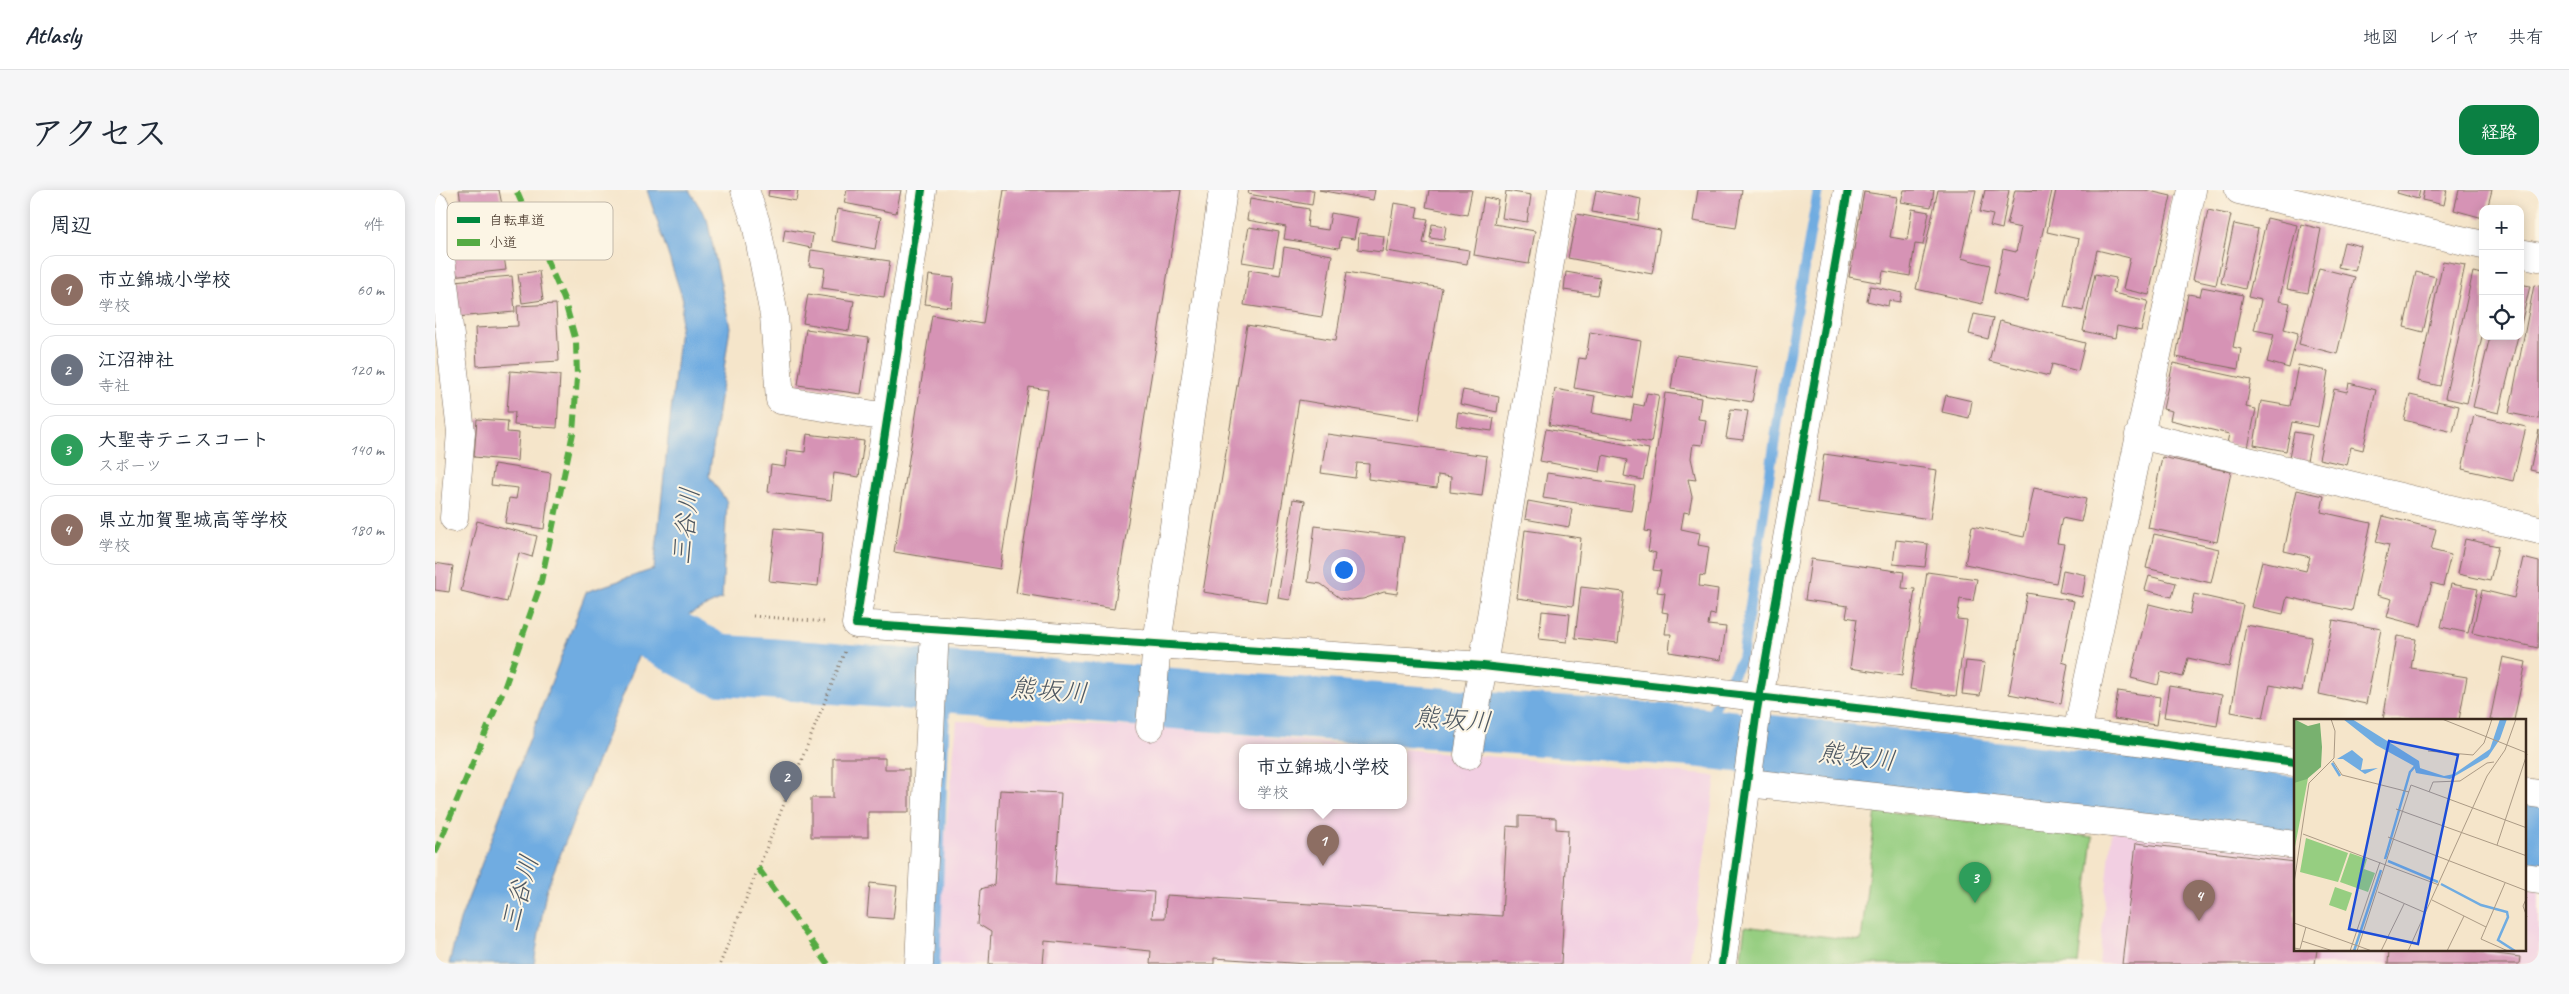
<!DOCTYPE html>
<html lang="ja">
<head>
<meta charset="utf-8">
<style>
  :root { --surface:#fff; --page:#f6f6f7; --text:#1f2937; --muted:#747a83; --line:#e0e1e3; --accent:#0b8043 }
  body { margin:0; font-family:Caveat,"Klee One",sans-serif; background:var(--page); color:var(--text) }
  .controls { position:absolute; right:15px; top:15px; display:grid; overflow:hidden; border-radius:10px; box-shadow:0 2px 12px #0003 }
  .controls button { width:45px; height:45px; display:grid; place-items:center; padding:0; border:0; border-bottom:1px solid var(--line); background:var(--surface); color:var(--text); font:25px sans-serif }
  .you { position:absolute; left:908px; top:379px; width:18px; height:18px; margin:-12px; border:4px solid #fff; border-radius:50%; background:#1a73e8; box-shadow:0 0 0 8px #1a73e833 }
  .badge { display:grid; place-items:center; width:32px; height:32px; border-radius:50%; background:var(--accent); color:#fff; font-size:16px; font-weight:700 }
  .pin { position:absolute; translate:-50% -41px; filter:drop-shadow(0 1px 2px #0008) }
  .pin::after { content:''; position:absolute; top:26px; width:18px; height:15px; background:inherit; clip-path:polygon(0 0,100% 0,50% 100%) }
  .popup { position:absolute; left:804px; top:554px; width:168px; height:65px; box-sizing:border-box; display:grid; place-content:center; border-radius:10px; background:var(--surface); filter:drop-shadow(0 1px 4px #0005); font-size:16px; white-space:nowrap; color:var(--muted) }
  .popup b { font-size:19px; color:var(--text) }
  .popup::after { content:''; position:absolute; left:50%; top:100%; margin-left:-10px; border:10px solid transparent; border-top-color:var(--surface) }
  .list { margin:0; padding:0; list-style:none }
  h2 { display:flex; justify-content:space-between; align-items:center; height:65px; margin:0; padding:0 20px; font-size:21px }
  h2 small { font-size:16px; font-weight:400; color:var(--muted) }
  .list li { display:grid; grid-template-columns:32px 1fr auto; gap:15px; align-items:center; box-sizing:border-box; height:70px; margin:0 10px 10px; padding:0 10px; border:1px solid var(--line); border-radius:15px }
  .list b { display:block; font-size:19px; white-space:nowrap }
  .list p { margin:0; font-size:16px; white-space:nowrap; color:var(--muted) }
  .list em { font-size:16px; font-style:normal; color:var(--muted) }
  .icon { flex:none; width:28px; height:28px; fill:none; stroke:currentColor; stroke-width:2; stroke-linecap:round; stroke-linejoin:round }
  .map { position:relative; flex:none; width:2104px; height:774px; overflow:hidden; border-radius:15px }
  header { display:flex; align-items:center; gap:30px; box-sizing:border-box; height:70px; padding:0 25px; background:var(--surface); border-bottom:1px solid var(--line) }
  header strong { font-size:24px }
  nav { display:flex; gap:28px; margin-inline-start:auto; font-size:18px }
  .intro { display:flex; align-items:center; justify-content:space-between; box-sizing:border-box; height:120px; padding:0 30px }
  h1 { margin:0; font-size:35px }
  .button { padding:12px 22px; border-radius:15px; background:var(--accent); color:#fff; font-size:18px; font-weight:700 }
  main { display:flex; gap:30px; padding:0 30px }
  aside { flex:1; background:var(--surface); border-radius:15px; box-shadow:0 2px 12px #0003 }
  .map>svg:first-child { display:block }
  .built { fill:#f2cfe2 }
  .green { fill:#96ce81; stroke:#687c50 }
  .water { fill:#70ace1; stroke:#566b80 }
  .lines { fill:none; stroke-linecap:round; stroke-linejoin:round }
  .stream { stroke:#70ace1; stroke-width:10 }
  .river { stroke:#70ace1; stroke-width:61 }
  .building { fill:#d693b5 }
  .street-casing { stroke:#7c6b5a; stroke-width:29 }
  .secondary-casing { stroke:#7c6b5a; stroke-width:29 }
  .path { stroke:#7c6b5a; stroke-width:3; stroke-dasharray:1 4; stroke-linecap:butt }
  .street { stroke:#fff; stroke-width:28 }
  .secondary { stroke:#fff; stroke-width:28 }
  .quiet { stroke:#55ab43; stroke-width:6; stroke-dasharray:12 6; stroke-linecap:butt }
  .cycleway-casing { stroke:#fcf5e5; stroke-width:11 }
  .cycleway { stroke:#00873e; stroke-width:8 }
  .labels { text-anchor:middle; stroke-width:4; stroke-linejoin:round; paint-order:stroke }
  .water-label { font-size:26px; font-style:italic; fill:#4e5862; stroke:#fcf5e5 }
  .inset-river { fill:none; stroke:#70ace1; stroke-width:2.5 }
  .inset-road { fill:none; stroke:#ab9a85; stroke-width:1 }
  .view { fill:#1d4ed8; fill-opacity:0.15; stroke:#1d4ed8; stroke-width:2.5 }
  .inset-edge { fill:none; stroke:#3b2a1e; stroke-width:2.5 }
  .key { fill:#fcf5e5; stroke:#c2b8a9; stroke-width:1 }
  .key-label { font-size:14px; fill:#3b2a1e }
</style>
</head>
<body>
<header>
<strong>Atlasly</strong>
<nav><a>地図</a><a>レイヤ</a><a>共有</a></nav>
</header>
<div class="intro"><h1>アクセス</h1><a class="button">経路</a></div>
<main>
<aside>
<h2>周辺<small>4件</small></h2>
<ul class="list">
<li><span class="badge" style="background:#8d6e63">1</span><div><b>市立錦城小学校</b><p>学校</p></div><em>60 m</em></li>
<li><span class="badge" style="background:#6b7280">2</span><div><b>江沼神社</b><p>寺社</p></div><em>120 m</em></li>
<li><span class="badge" style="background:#2e9e5b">3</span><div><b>大聖寺テニスコート</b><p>スポーツ</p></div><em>140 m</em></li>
<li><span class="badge" style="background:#8d6e63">4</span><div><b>県立加賀聖城高等学校</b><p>学校</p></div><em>180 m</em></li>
</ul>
</aside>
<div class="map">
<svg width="2104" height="774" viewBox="0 0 2104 774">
  <rect width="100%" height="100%" fill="#fcf5e5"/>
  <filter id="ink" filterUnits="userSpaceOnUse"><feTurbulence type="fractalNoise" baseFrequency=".02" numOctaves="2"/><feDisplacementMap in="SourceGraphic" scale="10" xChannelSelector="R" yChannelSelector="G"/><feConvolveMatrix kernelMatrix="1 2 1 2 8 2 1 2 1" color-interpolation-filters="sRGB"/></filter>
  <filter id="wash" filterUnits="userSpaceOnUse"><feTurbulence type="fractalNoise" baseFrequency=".0096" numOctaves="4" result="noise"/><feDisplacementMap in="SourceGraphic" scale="20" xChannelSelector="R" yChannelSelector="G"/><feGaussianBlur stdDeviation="1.12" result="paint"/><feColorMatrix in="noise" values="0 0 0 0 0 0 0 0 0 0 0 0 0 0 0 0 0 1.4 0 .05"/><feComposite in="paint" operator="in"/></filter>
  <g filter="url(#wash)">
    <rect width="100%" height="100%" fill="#f5e5ca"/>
    <path class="built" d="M522,531L715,537L946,557H808V615H968V559L1281,586L1254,774H497Z
      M1677,640L1860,666V760H2090V699L2104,701V774H1664Z"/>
    <path class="green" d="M1441,620L1658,647L1643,774H1305L1310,736L1426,751Z"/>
    <path class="water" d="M212,0H254L272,29L295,137L274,286L292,312L287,409L212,444L111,701L99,774H14L25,730L151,402L219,379L248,110Z"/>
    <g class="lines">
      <path class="stream" d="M1263,547L1307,468L1348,196L1383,0
        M500,774L511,493"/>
      <path class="river" d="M187,423L283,475L1263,547L1860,617
        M2090,645L2104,647"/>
    </g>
    <g id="blocks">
      <path class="building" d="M24,0H64L69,25L29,32Z
        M334,0H363L361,11L333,6Z
        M412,0H466L461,23L409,13Z
        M569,0H746L679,419L581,403L613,200L594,197L565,379L459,362L497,125L548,134Z
        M814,0H879L877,15L813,4Z
        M884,0H940L938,10Z
        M994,0H1037L1032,25L991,17Z
        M1161,0L1206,9L1203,30L1157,22Z
        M1263,0H1307L1301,38L1258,31Z
        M1469,0H1499L1496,17L1466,12Z
        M1503,0H1541L1526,68L1555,75L1547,114L1481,99Z
        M1550,0H1574L1567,39L1555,36L1558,25L1545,22Z
        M1580,0L1617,1L1592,111L1559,103L1568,59L1581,62L1586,38L1572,35Z
        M1621,0H1710L1736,6L1714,105L1688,99L1695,68L1662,60L1648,121L1629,117L1644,49L1612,42Z
        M1963,0H1985L1983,9L1962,3Z
        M1989,0H2012L2009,15L1987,10Z
        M2024,0H2057L2052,19H2048V28L2019,20Z
        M1071,1L1096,5L1092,32L1067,28Z
        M1429,2L1462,7L1455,47L1472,50L1477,19L1494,22L1488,55L1480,54L1475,86L1448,81L1446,93L1414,87Z
        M1049,7L1063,10L1059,34L1100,41L1094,74L1039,65Z
        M815,9L874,19L872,37L893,40L896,23L923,28L919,49L906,47L904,58L849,49L851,37L812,30Z
        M959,13L983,17L981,27L993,29L988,53L1034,60L1032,74L951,61Z
        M402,19L446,27L440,59L397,51Z
        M1773,20L1796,25L1781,95L1758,90Z
        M1142,24L1225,40L1217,84L1133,68Z
        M1832,28L1862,35L1844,111L1855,113L1849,139L1863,143L1854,178L1832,172L1839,144L1819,140L1826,110L1813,107Z
        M997,34L1011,36L1009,50L995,48Z
        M1799,34L1823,39L1810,99L1786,93Z
        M1866,34L1886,39L1873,103L1852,99Z
        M814,37L844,42L838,77L807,72Z
        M350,39L378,44L376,58L348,52Z
        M924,43L949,46L947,62L923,59Z
        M76,45L78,65L69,66L71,80L16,86L13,63H20L18,51Z
        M1909,52L1926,56L1920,81L1903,77Z
        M849,57L897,65L887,127L809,115L814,80L845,85Z
        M376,60L455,71L449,107L387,98L390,78L374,76Z
        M2008,71L2030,75L2005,196L1983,191Z
        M1884,78L1920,87L1902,164L1864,154Z
        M104,81L108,110L87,113L83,84Z
        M912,82L1007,98L984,230L864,210L831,412L768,402L812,135L901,150Z
        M1131,82L1165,88L1162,105L1129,100Z
        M1981,82L2001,87L1988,142L1969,137Z
        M2038,82L2048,84V142L2032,213L2010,208Z
        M1660,84L1681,88L1678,103L1713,111L1706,141L1682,136L1680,148L1648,141Z
        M494,85L519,88L516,117L490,114Z
        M77,86L80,122L21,127L18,91Z
        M2085,94L2095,96L2086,134H2085Z
        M2099,95L2104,96V229L2074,223Z
        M1435,96L1467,103L1465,112L1454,110L1453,116L1432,111Z
        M1767,97L1808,105L1798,157L1806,159L1803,179L1741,167L1753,104L1765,106Z
        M373,104L419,111L414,141L368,133Z
        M121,114L124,171L42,176L40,138L83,136L82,116Z
        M1539,124L1558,128L1553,149L1534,144Z
        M1565,131L1650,153L1643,181L1617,174L1614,186L1554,171Z
        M371,139L434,148L426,204L363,195Z
        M1155,142L1206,151L1197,208L1139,198L1144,168L1151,169Z
        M2055,146H2083L2064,223L2038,217Z
        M1241,165L1323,177L1317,212L1236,199Z
        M1738,173L1816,190L1811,217L1821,219L1813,258L1792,253L1794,244L1735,230L1737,221L1728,219Z
        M1863,175L1893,181L1883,237L1857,232L1851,261L1819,255L1826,211L1855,216Z
        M75,181L125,185L122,238L79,235L80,222H72Z
        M1914,193L1941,200L1928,260L1916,257L1912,275L1884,269L1899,199L1912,202Z
        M1120,199L1160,206L1157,223L1196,230L1199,214L1209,216L1212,203L1224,205L1216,253L1114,235Z
        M1028,200L1064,207L1062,222L1025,214Z
        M1230,203L1266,208L1263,229L1271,230L1267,255L1258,254L1256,268L1261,290L1253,289L1257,307L1254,323L1249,322L1246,339L1265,343L1263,355L1274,357L1270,386L1265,385L1264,396L1283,399L1280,425L1275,424L1273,435L1291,437L1286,470L1234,462L1236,444H1230L1233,423L1227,422L1230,403L1222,402L1226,381L1218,380L1221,363L1213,361L1216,342L1210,341Z
        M1511,205L1537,211L1534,228L1507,222Z
        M1975,205L2024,216L2018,242L1969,230Z
        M1296,219L1313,221L1308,250L1291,248Z
        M1023,222L1059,228L1057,241L1021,236Z
        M2039,225L2091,237L2078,291L2027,279Z
        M42,229L73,231L72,242L84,243L82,271L39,267Z
        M1111,239L1214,259L1208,290L1189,286L1192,270L1168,265L1165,282L1105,271Z
        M2104,240V282L2095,280Z
        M1859,242L1877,245L1872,271L1854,267Z
        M372,244L429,251L424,287L399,283L396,310L333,302L336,275L350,277L352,260L370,262Z
        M892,244L1052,266L1047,306L1015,302L1016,287L1003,285L1002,298L933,289L934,274L922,273L920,288L886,283Z
        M1389,264L1502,280L1495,329L1382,313Z
        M1727,267L1796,282L1782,352L1713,338Z
        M59,274L116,283L109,339L70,333L74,308L81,309L83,298L56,295Z
        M1112,283L1200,296L1196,321L1108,308Z
        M1599,298L1651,309L1646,332L1627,328L1622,353L1629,354L1621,393L1530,374L1537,336L1589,347Z
        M1862,300L1889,306L1886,322L1936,333L1917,421L1852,407L1848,424L1816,417L1827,371L1871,381L1875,367L1849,361Z
        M858,309L870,311L855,410L843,408Z
        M1093,311L1137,319L1134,337L1090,329Z
        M1948,326L2001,339L1996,360L2016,365L2008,396L1997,393L1986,436L1952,427L1957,409L1942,405L1954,355L1941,352Z
        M42,331L102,346L97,367L84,363L72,412L26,401Z
        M880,336L969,347L962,404L949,402L928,409L916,410L905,408L886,394L873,392Z
        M340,338L388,343L383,396L334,391Z
        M1090,340L1146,348L1138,416L1082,408Z
        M1719,344L1784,359L1776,393L1711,378Z
        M2030,349L2063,356L2055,391L2023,384Z
        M1461,350L1493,354L1490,377L1458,374Z
        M2088,368L2104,372L2103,458L2037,443L2047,400L2079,408Z
        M1376,369L1469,382L1467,398L1480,399L1467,486L1415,478L1422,429L1411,427L1413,416L1370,410Z
        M0,373L18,376L14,402L0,400Z
        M1628,380L1651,385L1647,407L1624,402Z
        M1492,382L1542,389L1538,411L1525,409L1522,429L1532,430L1521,506L1475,499Z
        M1714,386L1741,393L1737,407L1710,400Z
        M2016,394L2043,399L2033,443L2006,437Z
        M1146,397L1189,402L1183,453L1140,448Z
        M1592,403L1639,411L1627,472L1633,474L1626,514L1574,504Z
        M1759,404L1808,415L1794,477L1753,468L1748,487L1726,482L1723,495L1696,488L1714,414L1755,424Z
        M1107,421L1135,424L1132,452L1104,449Z
        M1898,430L1946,439L1931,514L1884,504Z
        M1811,435L1877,447L1867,501L1835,495L1828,528L1796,522Z
        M1962,446L1981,449L1976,478L2032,487L2024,530H1948Z
        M2068,467L2091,472L2079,530H2055Z
        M1531,471L1550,473L1545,506L1527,504Z
        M1734,496L1787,505L1782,536L1729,527Z
        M1683,501L1725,507L1721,535L1679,529Z
        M398,568H450V579H474V622H433V647H376V608H398Z
        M565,600L626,603L620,695L719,702L717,728H730L731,705L1067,726L1072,636L1084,637V626L1121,628V639L1133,640L1126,774H872L779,768V774H715L716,761L610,751L608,774H554L556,742L543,734L546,699L559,695Z
        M1701,653L1860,672V760H1882L1880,774H1687Z
        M435,693L462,696L458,729L432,727Z
        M1954,760H2031L2085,767L2084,774H1953Z"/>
    </g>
  </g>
  <g filter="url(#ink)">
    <use href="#blocks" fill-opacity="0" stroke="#7c6b5a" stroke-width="1"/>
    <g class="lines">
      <g class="street-casing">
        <path id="street" d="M310,0L321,33L339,125L345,210L452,227
          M487,0L421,434L1048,476L1642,543L1860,572
          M0,16L26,242L19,328
          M1704,245L2104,340
          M715,537L722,453L788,0
          M1642,543L1757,0
          M1033,565L1127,0
          M1313,593L1795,646L1860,655
          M2090,602L2104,604
          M2090,687L2104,689
          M484,774L500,439
          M1287,774L1322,520L1413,0"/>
      </g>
      <g class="secondary-casing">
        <path id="secondary" d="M1804,0L2048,55
          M2085,63L2104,67"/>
      </g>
      <path class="path" d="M318,426L392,432
        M285,774L410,461"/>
      <use href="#street" class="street"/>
      <use href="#secondary" class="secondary"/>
      <path class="quiet" d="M0,663L70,496L105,396L138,243L142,188L141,151L129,109L81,0
        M323,678L393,774"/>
      <g class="cycleway-casing">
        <path id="cycleway" d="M487,0L421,434L1048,476L1642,543L1860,572
          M1287,774L1322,520L1413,0"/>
      </g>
      <use href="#cycleway" class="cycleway"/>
    </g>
  </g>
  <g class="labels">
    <g class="water-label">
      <text transform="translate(250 336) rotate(-83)" y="9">三谷川</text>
      <text transform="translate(614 500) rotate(4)" y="9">熊坂川</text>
      <text transform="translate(1018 529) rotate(4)" y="9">熊坂川</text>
      <text transform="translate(1422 566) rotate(7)" y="9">熊坂川</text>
      <text transform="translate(84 703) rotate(-74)" y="9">三谷川</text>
    </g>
  </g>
  <g transform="translate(1859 529)">
    <rect width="232" height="232" fill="#f5e5ca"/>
    <path d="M0,25L15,54L0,133ZM12,119L54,134L44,163L6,153ZM56,134L73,140L70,150L81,154L74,173L46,163ZM41,168L58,174L52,192L35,186Z" fill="#96ce81"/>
    <path d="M0,0L14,7L26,4L28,28L27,48L13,60L0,64Z" fill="#78b16f"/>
    <path d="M49,0H58L98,25L125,42L126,49L150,57L160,55L196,30L206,0H213L206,20L194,38L156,60L122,54L120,47L82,26ZM58,31L69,40L67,51L84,49L71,55L49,40H43Z" fill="#70ace1"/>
    <path class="inset-river" d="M38,44L46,57M91,140L116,53L123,45M94,142L144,163M147,165L187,186L213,193L214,198L204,221L221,232M60,232L87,151"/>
    <path class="inset-road" d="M148,0L233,34M134,32L179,36L190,24L198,0M39,42L48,56L115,73M135,73L139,63L166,62L193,44L200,43M102,90L233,137M9,115L145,166M94,118L233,172M203,126L233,35M0,164L15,64L40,39L41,12L37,0M211,164L187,220L214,232M84,173L132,194M233,178L229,187L233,198M138,181L192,208M0,204L78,232M8,222L39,232M0,229L6,230L12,208M56,232L86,143M63,232L117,66L233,109M87,232L110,185M114,232L193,57L211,31L222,0M153,232L170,197"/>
    <path class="view" d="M95,22L164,36L124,225L55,210Z"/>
    <rect width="232" height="232" class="inset-edge"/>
  </g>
  <rect x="12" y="12" width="166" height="58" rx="8" class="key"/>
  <rect x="22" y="27" width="23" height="6" fill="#00873e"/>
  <rect x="22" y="49" width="23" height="7" fill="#55ab43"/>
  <g class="key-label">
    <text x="54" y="35">自転車道</text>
    <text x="54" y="57">小道</text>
  </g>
</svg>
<div class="controls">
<button>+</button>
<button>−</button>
<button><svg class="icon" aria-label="locate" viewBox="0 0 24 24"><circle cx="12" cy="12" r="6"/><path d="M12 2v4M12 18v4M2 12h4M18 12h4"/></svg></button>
</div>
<div class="you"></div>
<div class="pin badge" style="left:888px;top:676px;background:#8d6e63">1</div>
<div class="popup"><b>市立錦城小学校</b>学校</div>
<div class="pin badge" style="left:351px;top:612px;background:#6b7280">2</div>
<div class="pin badge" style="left:1540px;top:713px;background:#2e9e5b">3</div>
<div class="pin badge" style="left:1764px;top:731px;background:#8d6e63">4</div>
</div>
</main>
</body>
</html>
